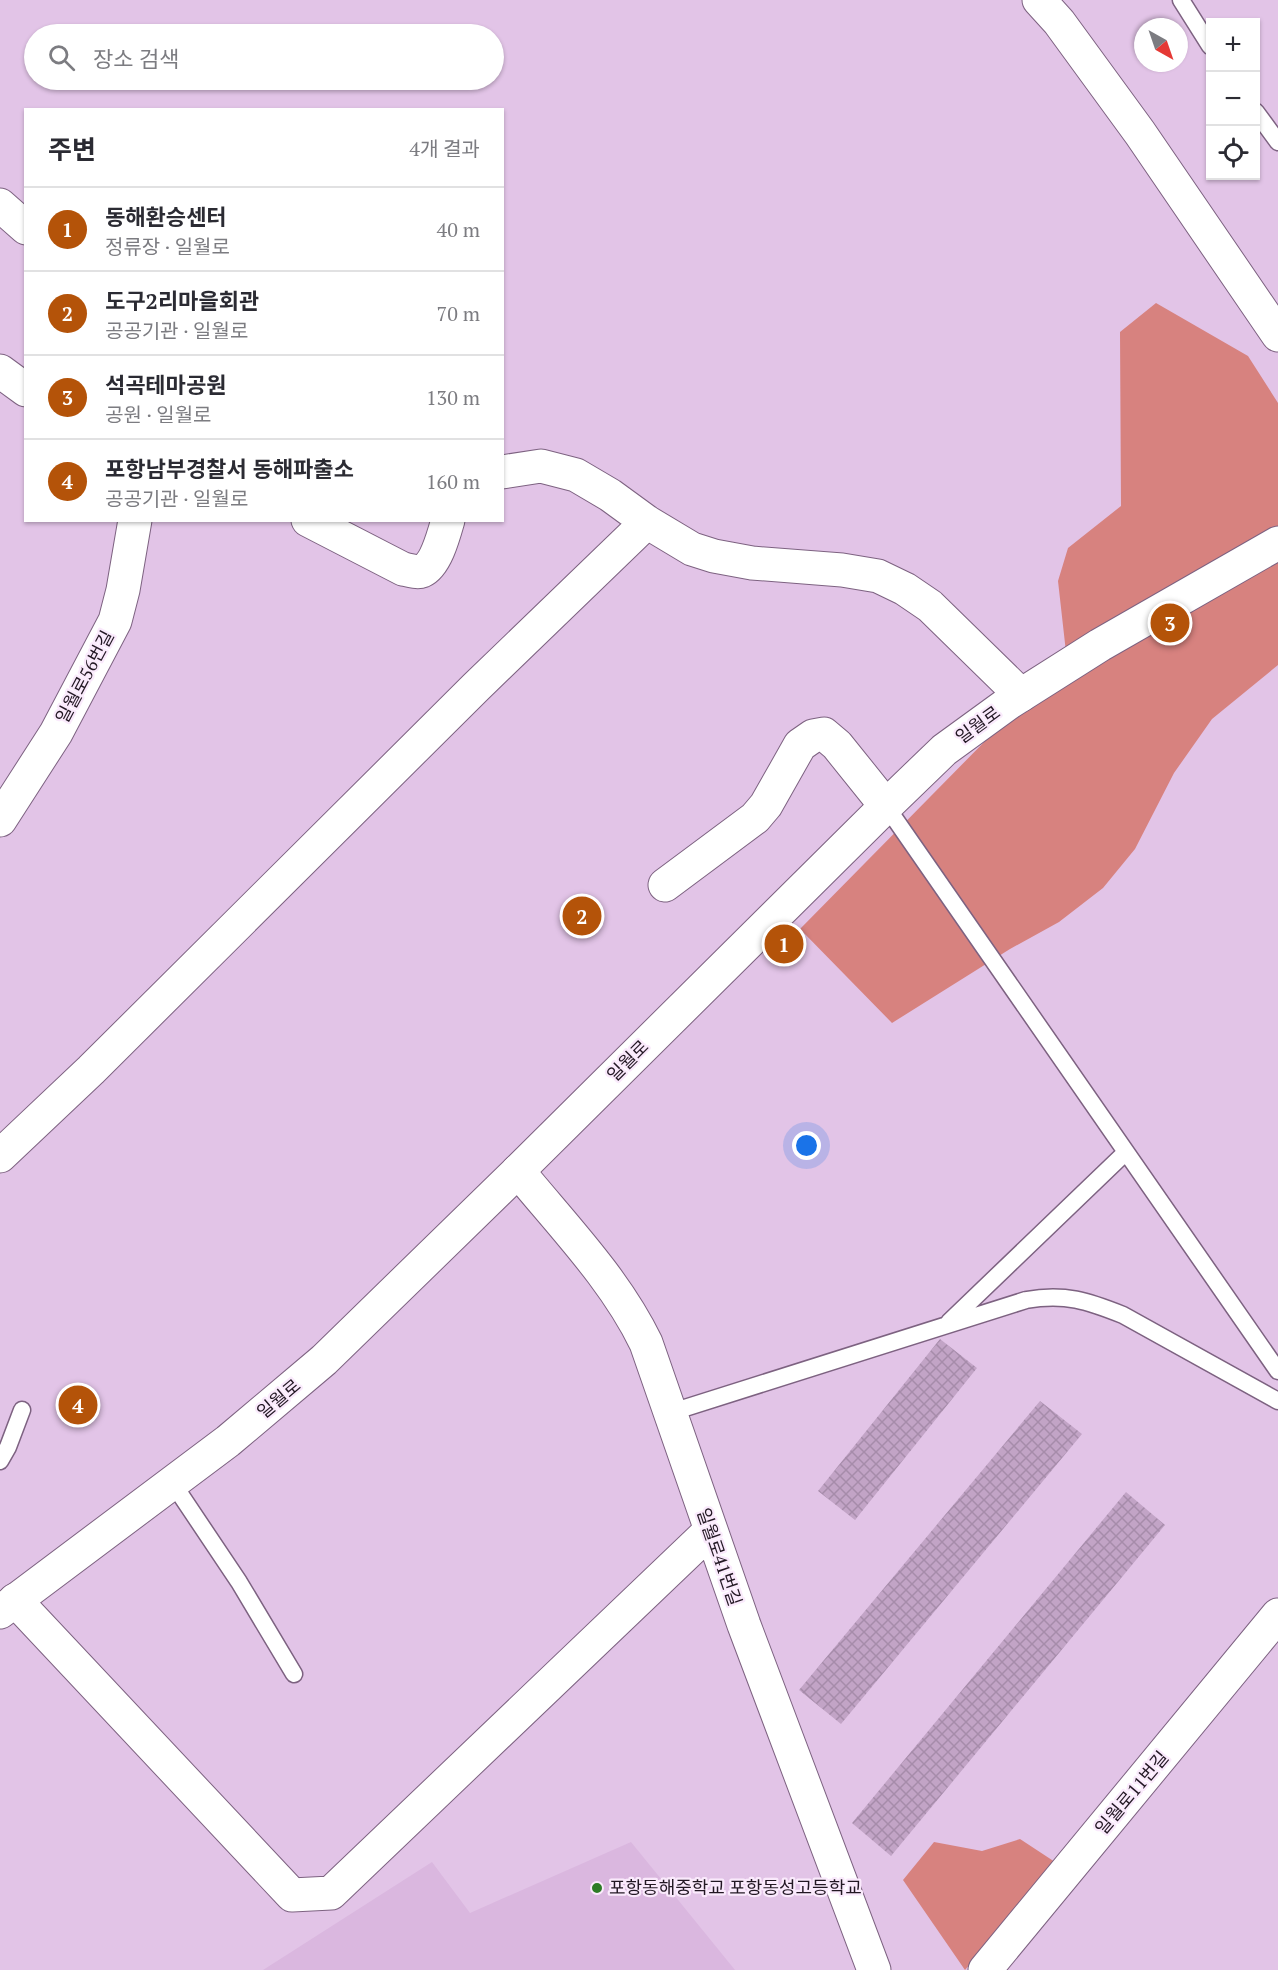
<!DOCTYPE html>
<html lang="ko">
<head>
<meta charset="utf-8">
<style>
  :root { --surface:#fff; --page:#f7f7f7; --text:#2b2b33; --muted:#7c7c81; --line:#e1e1e2; --accent:#b45309 }
  body { margin:0; font-family:"PT Serif","Noto Sans KR",serif; background:var(--page); color:var(--text) }
  .controls { position:absolute; right:18px; top:18px; display:grid; overflow:hidden; border-radius:0px; box-shadow:0 2px 4px #0004 }
  .controls button { width:54px; height:54px; display:grid; place-items:center; padding:0; border:0; border-bottom:2px solid var(--line); background:var(--surface); color:var(--text); font:30px sans-serif }
  .compass { position:absolute; left:1134px; top:18px; width:54px; height:54px; border-radius:50%; background:var(--surface); box-shadow:0 2px 4px #0004; rotate:140deg }
  .you { position:absolute; left:807px; top:1146px; width:21px; height:21px; margin:-15px; border:4px solid #fff; border-radius:50%; background:#1a73e8; box-shadow:0 0 0 9px #1a73e833 }
  .badge { display:grid; place-items:center; width:39px; height:39px; border-radius:50%; background:var(--accent); color:#fff; font-size:20px; font-weight:700 }
  .pin { position:absolute; translate:-50% -50%; border:3px solid #fff; box-shadow:0 2px 6px #0006 }
  .list { margin:0; padding:0; list-style:none }
  h2 { display:flex; justify-content:space-between; align-items:center; height:78px; margin:0; padding:0 24px; font-size:26px }
  h2 small { font-size:20px; font-weight:400; color:var(--muted) }
  .list li { display:grid; grid-template-columns:39px 1fr auto; gap:18px; align-items:center; box-sizing:border-box; height:84px; padding:0 24px; border-top:2px solid var(--line) }
  .list b { display:block; font-size:22px; white-space:nowrap }
  .list p { margin:0; font-size:20px; white-space:nowrap; color:var(--muted) }
  .list em { font-size:20px; font-style:normal; color:var(--muted) }
  .icon { flex:none; width:33px; height:33px; fill:none; stroke:currentColor; stroke-width:2; stroke-linecap:round; stroke-linejoin:round }
  .map { position:relative; flex:none; width:1278px; height:1970px; overflow:hidden }
  .search { position:absolute; background:var(--surface); box-shadow:0 2px 4px #0004; left:24px; top:24px; width:480px; height:66px; display:flex; align-items:center; gap:15px; box-sizing:border-box; padding:0 21px; border-radius:33px; color:var(--muted); font-size:22px }
  .panel { position:absolute; background:var(--surface); box-shadow:0 2px 4px #0004; left:24px; top:108px; width:480px; height:414px; border-radius:0px }
  .map>svg:first-child { display:block }
  .built { fill:#dab7df }
  .green { fill:#d7827f }
  .building { fill:url(#building-cross-hatch) }
  .lines { fill:none; stroke-linecap:round; stroke-linejoin:round }
  .service-casing { stroke:#7d6281; stroke-width:19 }
  .minor-casing { stroke:#7d6281; stroke-width:35 }
  .tertiary-casing { stroke:#7d6281; stroke-width:35 }
  .service { stroke:#fff; stroke-width:16 }
  .minor { stroke:#fff; stroke-width:33 }
  .tertiary { stroke:#fff; stroke-width:33 }
  .poi-dot { fill:#2d7c26; stroke:#faeafc; stroke-width:2 }
  .labels { text-anchor:middle; stroke-width:4.5; stroke-linejoin:round; paint-order:stroke }
  .street-label { font-size:18px; fill:#221723; stroke:#faeafc }
  .poi-label { font-size:18px; fill:#221723; stroke:#faeafc; text-anchor:start }
</style>
</head>
<body>
<div class="map">
<svg width="1278" height="1970" viewBox="0 0 1278 1970">
  <defs>
    <pattern id="building-cross-hatch" width="8" height="8" patternUnits="userSpaceOnUse" patternTransform="scale(1.5)"><rect width="8" height="8" fill="#c2a4c6"/><path d="M0 0l8 8M0 8l8-8" fill="none" stroke="#a68caa"/></pattern>
  </defs>
  <rect width="100%" height="100%" fill="#e2c4e7"/>
  <path class="built" d="M631,1842L735,1970H263L432,1862L470,1913Z"/>
  <path class="green" d="M1156,303L1248,356L1278,403V665L1212,719L1174,773L1135,849L1103,888L1059,922L1010,949L892,1023L800,929L994,732L1069,679L1058,581L1068,548L1121,506L1120,332Z
    M1020,1839L1055,1862L965,1970L903,1880L934,1842L982,1851Z"/>
  <path class="building" d="M940,1339L977,1368L855,1520L818,1491Z
    M1040,1401L1082,1434L841,1724L799,1690Z
    M1126,1492L1165,1525L891,1856L852,1823Z"/>
  <g class="lines">
    <g class="service-casing">
      <path id="service" d="M1181,0L1210,46
        M1256,112L1278,142
        M886,806L1278,1371
        M949,1322L1126,1152
        M669,1413L1026,1300C1065,1293 1088,1301 1123,1315L1278,1401
        M0,1461L8,1447L22,1410
        M172,1482L239,1582L294,1674"/>
    </g>
    <g class="minor-casing">
      <path id="minor" d="M1039,0L1059,22L1140,133L1278,335
        M0,205L26,228
        M0,371L26,390
        M502,472L541,466L576,475L610,495L647,522L692,549L714,556L752,563L842,570L878,576L905,589L930,606L1021,695
        M308,520L403,569C408,570 417,573 422,571C436,565 444,534 448,520
        M0,820L56,733L115,621L123,590L135,520
        M665,885L755,818L766,805L800,745L813,736L824,734L837,745L886,806
        M0,1156L91,1070L476,687L647,522
        M518,1171C563,1226 615,1279 646,1343L744,1625L874,1970
        M15,1600L292,1895L331,1893L710,1531
        M985,1970L1278,1615"/>
    </g>
    <g class="tertiary-casing">
      <path id="tertiary" d="M0,1612L228,1441L324,1360L518,1171L886,806L944,750L1010,702L1100,645L1278,543"/>
    </g>
    <use href="#service" class="service"/>
    <use href="#minor" class="minor"/>
    <use href="#tertiary" class="tertiary"/>
  </g>
  <circle class="poi-dot" cx="597" cy="1888" r="6"/>
  <g class="labels">
    <g class="street-label">
      <text transform="translate(85 677) rotate(-62)" y="6">일월로56번길</text>
      <text transform="translate(978 725) rotate(-36)" y="6">일월로</text>
      <text transform="translate(628 1061) rotate(-45)" y="6">일월로</text>
      <text transform="translate(279 1399) rotate(-40)" y="6">일월로</text>
      <text transform="translate(719 1557) rotate(71)" y="6">일월로41번길</text>
      <text transform="translate(1132 1793) rotate(-50)" y="6">일월로11번길</text>
    </g>
    <g class="poi-label">
      <text x="609" y="1894">포항동해중학교 포항동성고등학교</text>
    </g>
  </g>
</svg>
<div class="controls">
<button>+</button>
<button>−</button>
<button><svg class="icon" aria-label="locate" viewBox="0 0 24 24"><circle cx="12" cy="12" r="6"/><path d="M12 2v4M12 18v4M2 12h4M18 12h4"/></svg></button>
</div>
<svg class="compass" viewBox="-18 -18 36 36"><path d="M0-13l5 13h-10z" fill="#e53935"/><path d="M0 13l5-13h-10z" fill="#7c7c81"/></svg>
<div class="you"></div>
<div class="pin badge" style="left:784px;top:944px">1</div>
<div class="pin badge" style="left:582px;top:916px">2</div>
<div class="pin badge" style="left:1170px;top:623px">3</div>
<div class="pin badge" style="left:78px;top:1405px">4</div>
<div class="search"><svg class="icon" aria-label="search" viewBox="0 0 24 24"><circle cx="10" cy="10" r="6"/><path d="M15 15l6 6"/></svg>장소 검색</div>
<section class="panel">
<h2>주변<small>4개 결과</small></h2>
<ul class="list">
<li><span class="badge">1</span><div><b>동해환승센터</b><p>정류장 · 일월로</p></div><em>40 m</em></li>
<li><span class="badge">2</span><div><b>도구2리마을회관</b><p>공공기관 · 일월로</p></div><em>70 m</em></li>
<li><span class="badge">3</span><div><b>석곡테마공원</b><p>공원 · 일월로</p></div><em>130 m</em></li>
<li><span class="badge">4</span><div><b>포항남부경찰서 동해파출소</b><p>공공기관 · 일월로</p></div><em>160 m</em></li>
</ul>
</section>
</div>
</body>
</html>
